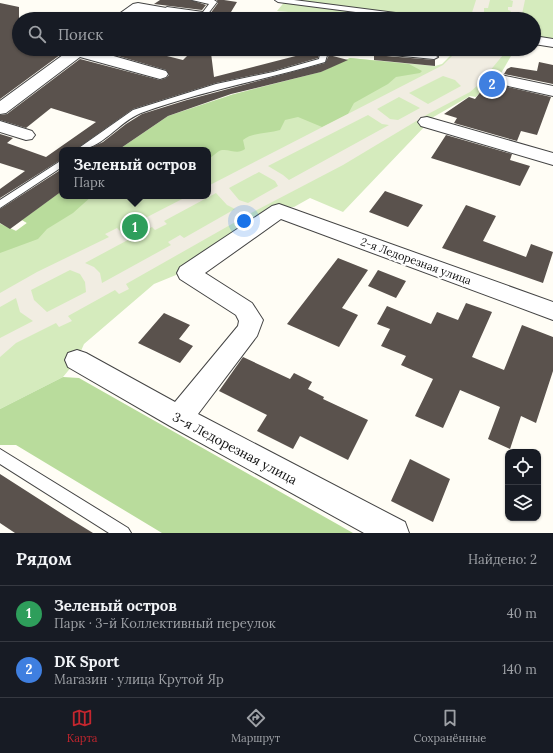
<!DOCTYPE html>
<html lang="ru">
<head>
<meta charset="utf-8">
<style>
  :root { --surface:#171b24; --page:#20242c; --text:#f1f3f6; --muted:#9ea1a6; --line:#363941; --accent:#c4262e }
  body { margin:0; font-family:Lora,serif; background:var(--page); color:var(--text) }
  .controls { position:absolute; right:12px; bottom:12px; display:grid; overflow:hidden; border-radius:8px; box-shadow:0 1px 3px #0004 }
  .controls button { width:36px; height:36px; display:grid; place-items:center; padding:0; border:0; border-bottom:1px solid var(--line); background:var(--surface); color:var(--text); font:20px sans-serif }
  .you { position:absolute; left:244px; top:221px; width:14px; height:14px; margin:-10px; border:3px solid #fff; border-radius:50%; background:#1a73e8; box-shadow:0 0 0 6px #1a73e833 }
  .badge { display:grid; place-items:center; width:26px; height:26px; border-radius:50%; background:var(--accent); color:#fff; font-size:13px; font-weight:700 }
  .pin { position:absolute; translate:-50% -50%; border:2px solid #fff; box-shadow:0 1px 4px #0006 }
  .popup { position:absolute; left:59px; top:147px; width:152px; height:52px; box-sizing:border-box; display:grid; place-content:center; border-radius:8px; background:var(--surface); filter:drop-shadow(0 1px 3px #0005); font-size:13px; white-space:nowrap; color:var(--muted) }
  .popup b { font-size:15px; color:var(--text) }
  .popup::after { content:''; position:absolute; left:50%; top:100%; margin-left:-8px; border:8px solid transparent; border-top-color:var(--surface) }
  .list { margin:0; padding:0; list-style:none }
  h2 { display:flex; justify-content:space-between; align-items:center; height:52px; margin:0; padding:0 16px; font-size:17px }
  h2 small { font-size:13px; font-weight:400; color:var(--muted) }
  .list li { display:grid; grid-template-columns:26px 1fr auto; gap:12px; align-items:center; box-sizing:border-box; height:56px; padding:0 16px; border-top:1px solid var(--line) }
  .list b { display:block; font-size:15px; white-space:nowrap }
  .list p { margin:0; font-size:13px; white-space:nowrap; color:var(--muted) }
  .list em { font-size:13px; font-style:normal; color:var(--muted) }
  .icon { flex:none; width:22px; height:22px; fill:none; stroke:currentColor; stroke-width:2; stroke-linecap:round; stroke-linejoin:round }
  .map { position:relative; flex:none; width:553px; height:533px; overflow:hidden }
  .search { position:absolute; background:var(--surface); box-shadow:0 1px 3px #0004; left:12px; right:12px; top:12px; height:44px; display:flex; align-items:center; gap:10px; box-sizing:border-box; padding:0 14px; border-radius:22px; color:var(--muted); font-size:15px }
  .sheet { height:164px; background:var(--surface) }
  nav { display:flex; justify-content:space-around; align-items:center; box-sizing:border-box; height:56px; border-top:1px solid var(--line); background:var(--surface); font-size:11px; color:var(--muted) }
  nav a { display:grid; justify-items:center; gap:2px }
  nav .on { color:var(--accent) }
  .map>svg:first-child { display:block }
  .green { fill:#d5ebbd }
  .forest { fill:#b9dc9c }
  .plaza { fill:#f1ede2; fill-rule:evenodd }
  .building { fill:#5a524d }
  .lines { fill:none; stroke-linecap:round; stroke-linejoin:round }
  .lane-casing { stroke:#444; stroke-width:2 }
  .street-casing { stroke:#444; stroke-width:2 }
  .lane { fill:#fff; fill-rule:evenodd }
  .street { fill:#fff; fill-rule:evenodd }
  .labels { text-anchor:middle; stroke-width:4; stroke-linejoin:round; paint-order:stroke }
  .street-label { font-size:11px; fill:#111; stroke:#fff }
  .near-street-label { font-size:13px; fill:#111; stroke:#fff }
</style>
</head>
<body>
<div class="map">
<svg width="553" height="533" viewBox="0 0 553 533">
  <rect width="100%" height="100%" fill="#fffdf5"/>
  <path class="green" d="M286,0H553V39L534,36V19H369L277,11Z
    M457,49H515L500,75L524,80C494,77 496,74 476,97L470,96L430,119L426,125L343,212L310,198L294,207H280L176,275L154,284L84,344L77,360L63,377L0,409V223L16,231L27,223L22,220L62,191V196H208V150H118L231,95L321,72L350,58L435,66L442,64Z"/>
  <path class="forest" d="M350,58L409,64L422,71L420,73L396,77L388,84L354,103L348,114L322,127L298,117L285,120L280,130C268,134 253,132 243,140L245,149C237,155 231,149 222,150C217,151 213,157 208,159V150H118L168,116L231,95L321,72Z
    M62,191V196H92L73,213L47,229L38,239L0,253V224L16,231L27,223L22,220Z
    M63,377L79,378L353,533H162L16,445H0V409Z"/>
  <path class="plaza" d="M476,0H490L488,8H484V14L495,18L509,15L511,11L508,10V7H512L513,1L510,0H525L521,19H470Z
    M459,49H508L484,78L490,80L484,88L477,86L470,92L428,114L343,165L253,212L126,284L129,289L119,294L115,290L68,316L72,321L59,327L56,323L16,343L0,357V338L33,321L20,312L16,298L0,307V293L37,272L109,237L105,234L117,228L120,231L188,196H208V186L443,65ZM443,76L455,80L461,86L428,104L409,93ZM399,97L420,108L398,120L390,119L377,109ZM368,115L382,124L389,125L289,180L283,175L268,166ZM259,172L275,181L278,186L248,203L239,200L229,188ZM216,193L227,205L235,209L184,238L180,235L168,242L171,245L102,283L100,273L94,267L85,263L152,227L155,230L167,224L164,221ZM70,270L80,274L85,282L86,292L47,312L34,300L31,290Z"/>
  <path class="building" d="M160,0H191L206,5L202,10L154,4Z
    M217,0H224L237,2L228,17L221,16L219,18L210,14L218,3Z
    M0,3L19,7V49H68L0,99Z
    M141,14L173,19H134Z
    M94,49H123L151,56L155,53L183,60L191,52L205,51L211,53L214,77L315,51L319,52L318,58L273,71L216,83L133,109L75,150H62V159L0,198V189L25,171L0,163V134L13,138L7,143L46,157L96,122L51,108L26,128L0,120V115L7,114L80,59L160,80L166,78L169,75L166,70Z
    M389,49H436V54H434Z
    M329,55L348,60L321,72L231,94L168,116L118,150H86L103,142L126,124L142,114L187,100L325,63Z
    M374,55L435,60V66L374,60Z
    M539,62L553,65V84L504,74L507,69L511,67L537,71Z
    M489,81L495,84L551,97L537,135L521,131L517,141L454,123L457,118L444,114L469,97L475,99Z
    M446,135L512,154L510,160L530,166L520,186L431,158Z
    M62,169V191L10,229L0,223V209Z
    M385,191L423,205L408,227L369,212Z
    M466,205L496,216L483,241L526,257L531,244L553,252L543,283L442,248Z
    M338,258L368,270L342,308L358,315L339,347L287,324Z
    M378,270L406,281L396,298L368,286Z
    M466,303L492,312L472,357L504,370L522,325L553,337V371L536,423L521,416L510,449L488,439L500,407L460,390L443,428L415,416L433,379L401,365L406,356L381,346L390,329L377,324L387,306L431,324L437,312L458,320Z
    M164,313L190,325L179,339L193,346L180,363L138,343Z
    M243,357L290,379L294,373L312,382L308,389L324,397L323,399L368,420L348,460L300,436L293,449L257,431L267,415L219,391Z
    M410,459L450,479L433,522L391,501Z
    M0,474L67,517L93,533H15L0,523Z"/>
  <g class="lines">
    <g class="lane-casing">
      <path id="lane" d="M192,0H214L217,2L207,15L205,16L167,11L164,9L167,7L203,12L209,4Z
        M275,0H294L427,17L431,19H410L278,2Z
        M245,15L267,17L271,19L243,18L241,17Z
        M321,49H329L325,62C264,80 201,91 141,113C118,122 102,150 76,150L133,110L216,84L273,72L319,59Z
        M346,49H374L434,55L438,57L434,59L350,51Z
        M62,160V167L0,208V200Z
        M0,449L128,528L131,533H109L0,464Z"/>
    </g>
    <g class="street-casing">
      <path id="street" d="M138,3L206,15L211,16L213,19H182L140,12L129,19H112L133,4Z
        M534,36L553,39V47L534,44Z
        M71,49H89L166,71L168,74L166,77L160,79L80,57L6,113L0,114V101Z
        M501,75L553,86V96L495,83L493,80L495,77Z
        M427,117L553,153V165L421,126L418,122L421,118Z
        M0,121L32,131L35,135L32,139L26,140L0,132Z
        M279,204L553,302V320L281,219L205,273L252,303L263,320L257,336L198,414L405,522L409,533H364L170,426L68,367L65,360L68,353L77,350L86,353L175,402L238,326L239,321L236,315L180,279L177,273L180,267L272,206Z"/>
    </g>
    <use href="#lane" class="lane"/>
    <use href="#street" class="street"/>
  </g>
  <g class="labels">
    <g class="street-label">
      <text transform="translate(416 261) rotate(20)" y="4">2-я Ледорезная улица</text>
    </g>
    <g class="near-street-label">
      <text transform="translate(235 448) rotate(28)" y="5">3-я Ледорезная улица</text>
    </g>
  </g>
</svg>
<div class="controls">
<button><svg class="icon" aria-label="locate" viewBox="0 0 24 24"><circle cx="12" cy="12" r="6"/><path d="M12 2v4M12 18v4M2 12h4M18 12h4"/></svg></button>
<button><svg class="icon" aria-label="layers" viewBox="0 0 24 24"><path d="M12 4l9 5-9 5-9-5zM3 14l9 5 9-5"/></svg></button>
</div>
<div class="you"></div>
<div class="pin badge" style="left:135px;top:227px;background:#2e9e5b">1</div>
<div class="popup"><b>Зеленый остров</b>Парк</div>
<div class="pin badge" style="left:492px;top:84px;background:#3f7fe0">2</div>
<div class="search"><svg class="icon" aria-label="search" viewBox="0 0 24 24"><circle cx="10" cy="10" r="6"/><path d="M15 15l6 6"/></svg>Поиск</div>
</div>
<section class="sheet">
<h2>Рядом<small>Найдено: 2</small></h2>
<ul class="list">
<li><span class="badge" style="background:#2e9e5b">1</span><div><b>Зеленый остров</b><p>Парк · 3-й Коллективный переулок</p></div><em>40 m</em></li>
<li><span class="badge" style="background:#3f7fe0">2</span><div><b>DK Sport</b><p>Магазин · улица Крутой Яр</p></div><em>140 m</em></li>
</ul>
</section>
<nav>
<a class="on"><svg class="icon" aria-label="map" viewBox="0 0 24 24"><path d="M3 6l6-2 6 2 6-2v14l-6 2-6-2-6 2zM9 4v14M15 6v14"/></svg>Карта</a>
<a><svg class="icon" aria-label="directions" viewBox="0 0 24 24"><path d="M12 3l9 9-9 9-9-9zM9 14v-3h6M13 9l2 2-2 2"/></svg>Маршрут</a>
<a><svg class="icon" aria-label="saved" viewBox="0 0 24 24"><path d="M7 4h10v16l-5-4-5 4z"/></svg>Сохранённые</a>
</nav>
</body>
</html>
